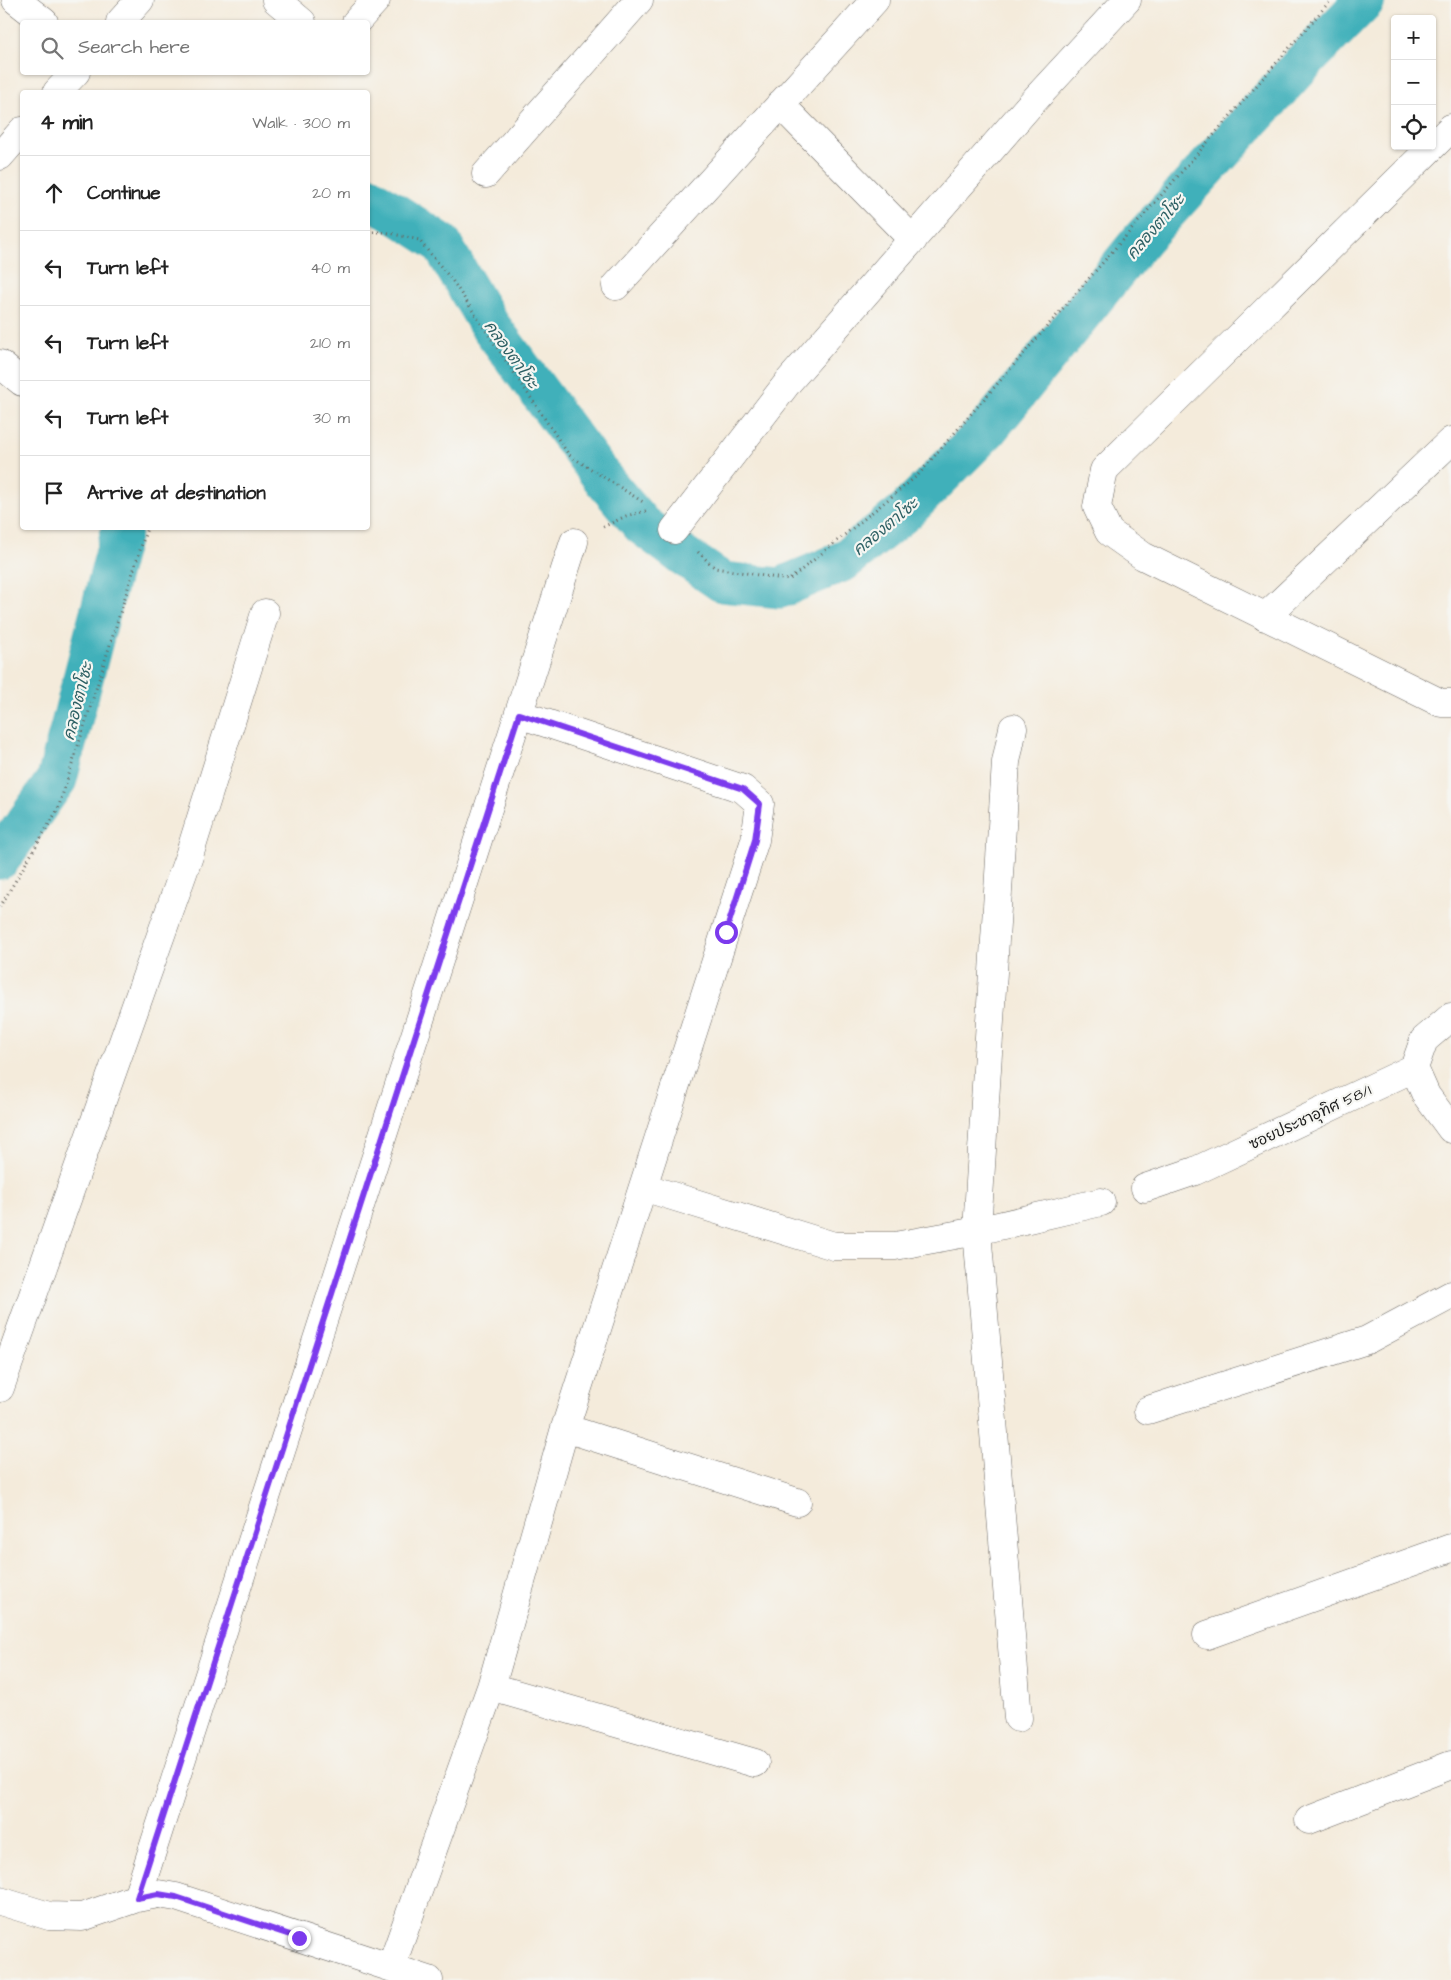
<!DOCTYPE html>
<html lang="en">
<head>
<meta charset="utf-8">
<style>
  :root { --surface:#fff; --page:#f6f6f6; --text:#222; --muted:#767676; --line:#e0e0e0 }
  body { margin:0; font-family:"Architects Daughter","Playpen Sans Thai",sans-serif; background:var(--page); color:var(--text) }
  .controls { position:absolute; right:15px; top:15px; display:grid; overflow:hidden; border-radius:5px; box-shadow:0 1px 4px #0004 }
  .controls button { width:45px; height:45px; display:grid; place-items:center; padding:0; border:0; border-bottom:1px solid var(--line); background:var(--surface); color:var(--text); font:25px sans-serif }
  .stop { position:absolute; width:15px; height:15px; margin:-11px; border:4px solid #7c3aed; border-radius:50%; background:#fff }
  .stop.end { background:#7c3aed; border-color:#fff; box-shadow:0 1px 5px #0008 }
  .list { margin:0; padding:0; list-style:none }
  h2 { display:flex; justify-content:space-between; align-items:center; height:65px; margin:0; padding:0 20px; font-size:21px }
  h2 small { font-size:16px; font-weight:400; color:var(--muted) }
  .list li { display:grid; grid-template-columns:32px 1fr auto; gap:15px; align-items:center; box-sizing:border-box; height:75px; padding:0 20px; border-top:1px solid var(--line) }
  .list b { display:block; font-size:19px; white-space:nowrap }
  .list em { font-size:16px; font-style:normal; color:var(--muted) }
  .icon { flex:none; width:28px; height:28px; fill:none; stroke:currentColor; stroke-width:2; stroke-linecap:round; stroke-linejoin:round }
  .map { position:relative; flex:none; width:1451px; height:1980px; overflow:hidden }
  .search { position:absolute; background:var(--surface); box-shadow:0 1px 4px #0004; left:20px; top:20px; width:350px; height:55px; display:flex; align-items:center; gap:12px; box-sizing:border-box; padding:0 18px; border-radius:5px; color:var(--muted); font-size:19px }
  .panel { position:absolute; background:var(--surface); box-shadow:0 1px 4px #0004; left:20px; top:90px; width:350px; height:440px; border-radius:5px }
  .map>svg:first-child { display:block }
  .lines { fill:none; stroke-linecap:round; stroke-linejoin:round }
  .canal { stroke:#40b0ba; stroke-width:41 }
  .street-casing { stroke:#68645f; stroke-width:29 }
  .path { stroke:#68645f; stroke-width:3; stroke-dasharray:1 4; stroke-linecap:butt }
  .street { stroke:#fff; stroke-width:28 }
  .route { stroke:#7c3aed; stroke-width:6 }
  .labels { text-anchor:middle; stroke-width:4.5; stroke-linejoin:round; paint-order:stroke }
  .street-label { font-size:15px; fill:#1c1c1c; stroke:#f6f6f2 }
  .water-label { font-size:16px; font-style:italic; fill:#2c5f63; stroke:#f6f6f2 }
</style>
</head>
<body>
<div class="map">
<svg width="1451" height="1980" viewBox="0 0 1451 1980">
  <rect width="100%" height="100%" fill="#f6f6f2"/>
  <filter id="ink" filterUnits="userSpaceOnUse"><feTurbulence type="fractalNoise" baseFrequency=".02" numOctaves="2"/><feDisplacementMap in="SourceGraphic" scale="10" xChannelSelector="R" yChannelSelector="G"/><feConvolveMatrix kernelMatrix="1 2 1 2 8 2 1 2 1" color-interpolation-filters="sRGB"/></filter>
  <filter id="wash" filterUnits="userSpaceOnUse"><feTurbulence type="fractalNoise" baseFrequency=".0096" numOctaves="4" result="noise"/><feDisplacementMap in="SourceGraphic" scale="20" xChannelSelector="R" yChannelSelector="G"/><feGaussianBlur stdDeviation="1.12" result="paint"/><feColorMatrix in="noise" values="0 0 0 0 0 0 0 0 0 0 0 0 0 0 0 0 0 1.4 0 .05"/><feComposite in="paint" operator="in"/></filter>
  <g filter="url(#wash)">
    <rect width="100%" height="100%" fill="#f4ebdb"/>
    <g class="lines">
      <path class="canal" d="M368,196L441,243L488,323L604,480L642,525L678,552L722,582L780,588L844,561L906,511L987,430L1142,239L1301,65L1365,0
        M0,859L57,779L122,528"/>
    </g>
  </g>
  <g filter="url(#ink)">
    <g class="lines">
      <g class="street-casing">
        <path id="street" d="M16,0L44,22
          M276,0L302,22
          M120,22L140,0
          M356,22L376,0
          M57,92L76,72
          M780,104L913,240
          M1451,128L1104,470L1097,507L1109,532L1143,556L1441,703H1451
          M0,156L22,131
          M486,174L639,0
          M616,286L875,0
          M0,364L22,382
          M674,530L789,381L1028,107L1127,0
          M1265,617L1451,441
          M1013,728L1006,762L977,1231L1018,1718
          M1414,1068L1426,1095L1451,1129
          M643,1187L834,1246H895L977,1231L1101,1202
          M1145,1188L1195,1171L1414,1068L1424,1040L1451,1017
          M0,1388L189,856L265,613
          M1148,1410L1367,1340L1451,1295
          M565,1428L797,1502
          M1207,1635L1451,1548
          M491,1687L755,1763
          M1309,1820L1451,1765
          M137,1898L574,542
          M0,1901L49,1916L82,1917L137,1898L158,1894L176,1897L429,1980
          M391,1967L491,1687L565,1428L755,840L760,804L743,789L519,714"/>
      </g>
      <path class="path" d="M368,232H385L419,240L452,280L569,455L643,502
        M603,527L626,516L646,511
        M698,552L715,568L789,580L918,475L1331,0
        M0,907L58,809L147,528"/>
      <use href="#street" class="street"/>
    </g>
  </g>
  <g class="lines" filter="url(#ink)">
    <path class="route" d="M299,1938L176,1897L158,1894L137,1898L519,714L743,789L760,804L755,840L726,932"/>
  </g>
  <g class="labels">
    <g class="street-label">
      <text transform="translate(1310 1117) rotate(-25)" y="5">ซอยประชาอุทิศ 58/1</text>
    </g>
    <g class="water-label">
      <text transform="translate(1155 226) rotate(-49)" y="6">คลองตาโซะ</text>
      <text transform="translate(512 354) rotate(54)" y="6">คลองตาโซะ</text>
      <text transform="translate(885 526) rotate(-40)" y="6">คลองตาโซะ</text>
      <text transform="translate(77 701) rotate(-76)" y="6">คลองตาโซะ</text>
    </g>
  </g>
</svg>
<div class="controls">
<button>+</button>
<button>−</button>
<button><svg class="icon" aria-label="locate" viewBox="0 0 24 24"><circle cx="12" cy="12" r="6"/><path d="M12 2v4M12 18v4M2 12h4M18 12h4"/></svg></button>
</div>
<div class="stop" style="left:726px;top:932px"></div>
<div class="stop end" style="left:299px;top:1938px"></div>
<div class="search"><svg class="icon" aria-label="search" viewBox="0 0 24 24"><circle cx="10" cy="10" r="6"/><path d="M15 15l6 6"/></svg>Search here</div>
<section class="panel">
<h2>4 min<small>Walk · 300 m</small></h2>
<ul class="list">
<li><svg class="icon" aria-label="ahead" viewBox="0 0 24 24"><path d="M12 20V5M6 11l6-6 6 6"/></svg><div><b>Continue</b></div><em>20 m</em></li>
<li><svg class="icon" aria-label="left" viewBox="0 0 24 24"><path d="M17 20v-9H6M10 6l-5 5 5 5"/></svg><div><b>Turn left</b></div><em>40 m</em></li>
<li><svg class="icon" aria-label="left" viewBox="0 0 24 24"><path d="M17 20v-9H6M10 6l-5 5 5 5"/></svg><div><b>Turn left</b></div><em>210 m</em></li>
<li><svg class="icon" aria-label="left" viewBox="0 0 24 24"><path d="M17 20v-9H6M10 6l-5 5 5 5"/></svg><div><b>Turn left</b></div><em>30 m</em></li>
<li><svg class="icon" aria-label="arrive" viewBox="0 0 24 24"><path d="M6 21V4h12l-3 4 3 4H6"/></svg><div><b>Arrive at destination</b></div></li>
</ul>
</section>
</div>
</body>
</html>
